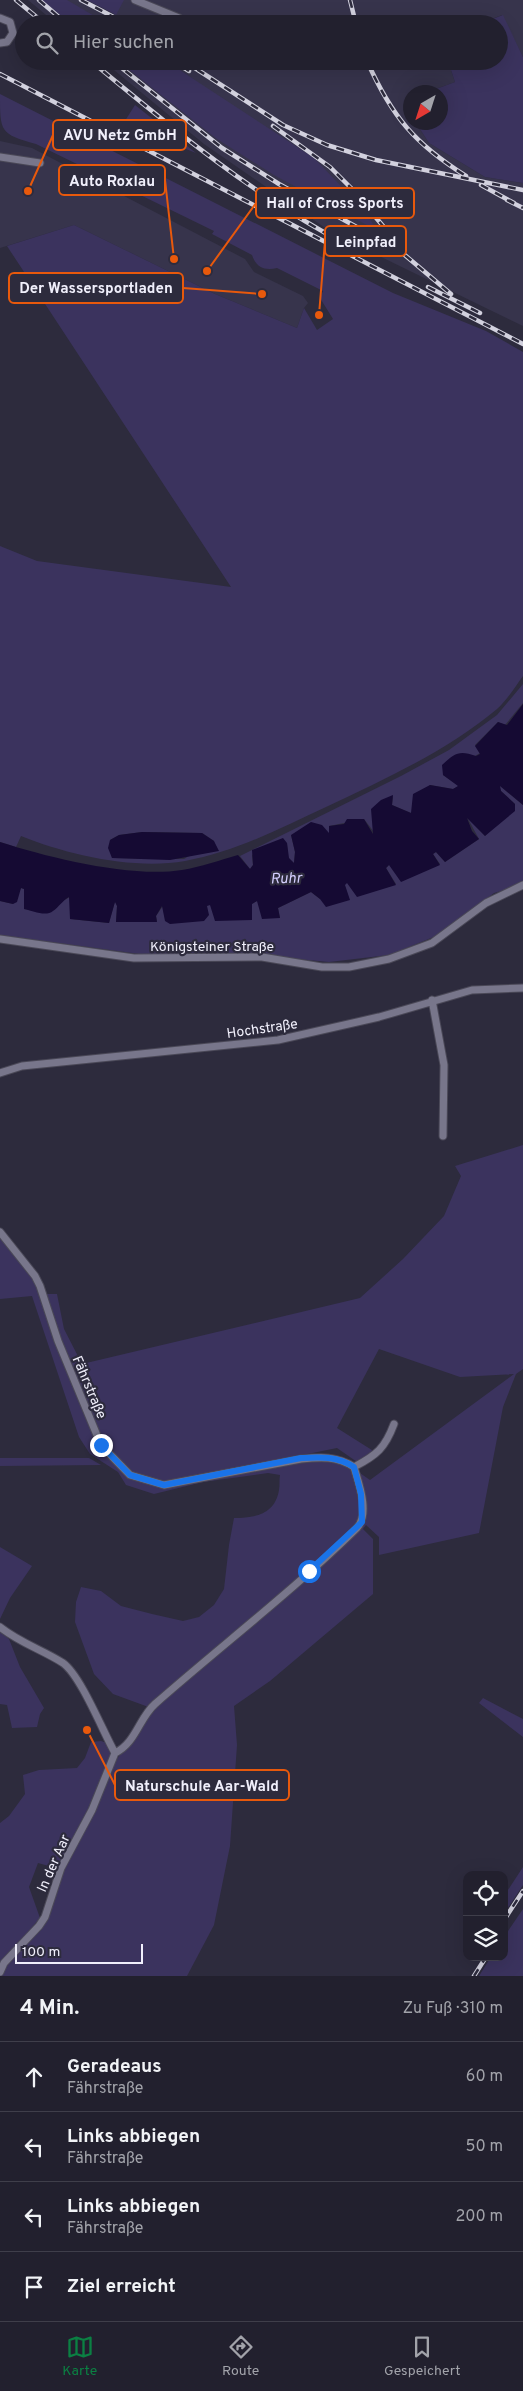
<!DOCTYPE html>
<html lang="de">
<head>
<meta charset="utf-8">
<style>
  :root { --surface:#22202e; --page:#2e2d3a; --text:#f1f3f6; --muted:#a2a3aa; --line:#3f3e4a; --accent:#0b8043 }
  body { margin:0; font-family:Overpass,sans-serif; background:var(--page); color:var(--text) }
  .controls { position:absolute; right:15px; bottom:15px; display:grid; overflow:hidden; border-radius:10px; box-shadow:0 5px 20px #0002 }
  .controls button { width:45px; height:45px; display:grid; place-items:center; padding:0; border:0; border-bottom:1px solid var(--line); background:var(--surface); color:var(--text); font:25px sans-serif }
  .compass { position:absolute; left:403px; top:85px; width:45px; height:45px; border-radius:50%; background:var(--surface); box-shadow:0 5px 20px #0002; rotate:219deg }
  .scale { position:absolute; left:15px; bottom:12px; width:128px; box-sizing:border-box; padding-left:5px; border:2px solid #f0effb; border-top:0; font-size:14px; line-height:18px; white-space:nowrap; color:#f0effb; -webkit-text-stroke:4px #2d2b3d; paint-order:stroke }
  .stop { position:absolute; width:15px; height:15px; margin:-11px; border:4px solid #1a73e8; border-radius:50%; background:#fff }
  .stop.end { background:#1a73e8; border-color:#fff; box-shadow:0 1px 5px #0008 }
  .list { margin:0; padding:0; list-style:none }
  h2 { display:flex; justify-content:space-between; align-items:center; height:65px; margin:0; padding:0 20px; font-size:21px }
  h2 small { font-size:16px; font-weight:400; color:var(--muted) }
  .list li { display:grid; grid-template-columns:32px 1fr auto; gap:15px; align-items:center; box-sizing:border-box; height:70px; padding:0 20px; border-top:1px solid var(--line) }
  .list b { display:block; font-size:19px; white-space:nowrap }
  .list p { margin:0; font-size:16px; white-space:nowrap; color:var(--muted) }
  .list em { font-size:16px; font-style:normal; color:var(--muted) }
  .icon { flex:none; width:28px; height:28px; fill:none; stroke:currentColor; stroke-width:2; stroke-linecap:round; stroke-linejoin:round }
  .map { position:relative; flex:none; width:523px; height:1976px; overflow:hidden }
  .search { position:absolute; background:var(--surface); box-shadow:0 5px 20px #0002; left:15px; right:15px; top:15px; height:55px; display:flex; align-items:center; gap:12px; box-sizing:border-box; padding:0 18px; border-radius:28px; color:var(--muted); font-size:19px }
  .sheet { height:345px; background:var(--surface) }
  nav { display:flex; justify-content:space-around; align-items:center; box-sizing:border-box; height:70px; border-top:1px solid var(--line); background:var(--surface); font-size:14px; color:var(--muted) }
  nav a { display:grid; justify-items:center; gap:2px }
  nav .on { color:var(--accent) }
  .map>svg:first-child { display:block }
  .built { fill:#37344c }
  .green { fill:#3b335e; fill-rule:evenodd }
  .water { fill:#150a33 }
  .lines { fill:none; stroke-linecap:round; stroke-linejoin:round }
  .street-casing { stroke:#4a4857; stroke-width:9 }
  .street { stroke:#78768b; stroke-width:7 }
  .rail-casing { stroke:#d2d1de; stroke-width:4.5 }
  .rail { stroke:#2d2b3d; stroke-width:2.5; stroke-dasharray:8; stroke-linecap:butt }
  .route { stroke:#1a73e8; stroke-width:6 }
  .labels { text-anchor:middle; stroke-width:4.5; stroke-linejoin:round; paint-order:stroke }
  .street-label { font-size:14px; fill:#f0effb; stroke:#2d2b3d }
  .water-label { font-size:15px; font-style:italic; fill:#d4cffe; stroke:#2d2b3d }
  .leader { fill:none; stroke:#e8590c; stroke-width:2 }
  .callout-dot { fill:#e8590c; stroke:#2d2b3d; stroke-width:2 }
  .callout { fill:#2d2b3d; stroke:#e8590c; stroke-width:2 }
  .callout-label { font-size:15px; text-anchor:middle; font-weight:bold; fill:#f0effb }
</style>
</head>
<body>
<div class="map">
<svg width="523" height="1976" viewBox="0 0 523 1976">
  <rect width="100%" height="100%" fill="#2d2b3d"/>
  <path class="built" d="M28,0H87L115,15L123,0H523V57L502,15L479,24H57Z
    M103,61H448L455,82L428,92H410V99L404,102L410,113V122L416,123L429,143L485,177L523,183V326L334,234L204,144Z
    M0,141L32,148L245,259L254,272L303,296L308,303L304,308L297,328L215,294L74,225L0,248Z"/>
  <path class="green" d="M42,0H67L108,24H71Z
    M87,0H124L116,15Z
    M503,15L523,57V183L485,177L429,143L416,123L440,122V92H428L455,82L448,61H499V24H479Z
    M118,61H166L201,84L314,158L362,208L378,231L274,175L217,139Z
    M0,94L393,293L486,331L523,352V676C515,687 507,700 497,709C447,751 385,779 326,807C281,828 235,852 185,861C134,870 68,855 21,836L16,847L0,842V546L37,561L231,587L7,246L74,225L215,294L297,328L304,308L317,330L333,319L320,298L323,291L277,268C264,271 256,267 252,255L212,234L214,231L36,144C0,134 0,132 0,94ZM142,832L202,833L214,841L184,859L112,858L110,840L119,835Z
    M135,105L196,153L123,124Z
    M523,684V703L505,725L498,722L475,745L480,753L443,775L459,786L453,789L430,785L411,813L392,805L393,796L374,832L364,819L329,826V834L291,835L295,852L294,863L288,858L287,843L252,855L253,865L250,869L240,856L401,776L449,750L497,715Z
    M499,785L523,805V885L494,893L441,934L389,955L329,962L276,957L147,955L0,935V901L13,904L21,888L24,889V909C60,917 44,910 70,897V919L109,923L115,901L117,906L116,922L157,921L156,916L163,906L210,905L252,919V904L257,901L280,918L278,908L311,892L320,899L348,882L396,884L386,868L389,865L440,864L433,854L436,852L445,862L479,839L467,817L485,836L515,804L501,791Z
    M523,1145V1369L516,1374L503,1407L479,1533L379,1555V1537L366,1525L363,1529L373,1539V1594L270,1681L234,1706L237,1745L230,1846L214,1925L187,1976H0L1,1970L44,1924L60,1873L97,1808L114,1763L154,1709L113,1694L94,1674L75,1622L76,1602L81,1587L101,1591L121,1606L152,1614L183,1621L199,1617L214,1605L224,1589L229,1545L234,1518C256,1518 275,1514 279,1490C280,1485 279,1480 280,1475L268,1473L203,1482L154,1494L126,1485L118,1472L90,1454L79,1437L32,1296L0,1299V1238L39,1286L101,1447L129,1476L165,1486L334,1455L370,1480L514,1374L460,1377L379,1349L337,1428L375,1452L360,1464L337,1448L164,1483L130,1474L102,1444L43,1294H57L64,1329L82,1364L360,1298L403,1259L444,1216L461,1176L455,1166Z
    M0,1458H89L101,1465L0,1466Z
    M0,1547L32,1566L10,1598L0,1619Z
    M0,1632L9,1639L20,1667L44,1708L40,1714L37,1727L12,1728L7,1705L0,1704Z
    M483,1698L523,1719V1737L479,1703Z
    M101,1741L107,1743L111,1753L90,1811L56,1868L38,1863L29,1887L40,1918L0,1966V1823L9,1816L25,1794L23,1775L39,1770L77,1768L85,1758L91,1742Z
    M523,1867V1885L504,1914V1896Z
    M523,1909V1976H479L491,1957H504V1937Z"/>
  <path class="water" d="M523,704V805L500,786L501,791L515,804V811L485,836L467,818L472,831L479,839L445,862L436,852L433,854L440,865L401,882L389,865L386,868L396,885L357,897L347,883L345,885L350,900L326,907L320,899L311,892L278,908L280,918L262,919L257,901L252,904V920L215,921L210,905L207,906L209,915L204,921L170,924L165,921L162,906L156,916L157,922H116L117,906L115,902L109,923L70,919L69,897C62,901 59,907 53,911C46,917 33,911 24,909V889L21,888L17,902L13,904L0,901V842C50,858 131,878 182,870C201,867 220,860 238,855L250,869L253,865L252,850L283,838L287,843L289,858L294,863L295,852L291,835L311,822L322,825L329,833V826L344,824L347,819H364L373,834L371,809L381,800L393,795L392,805L411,813L413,794L430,785L453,789L458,786L443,775L442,765C455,753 459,750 476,756L480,754L475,746L498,722L507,725Z
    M142,832L202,833L214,841L219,851L170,860L112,858L108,848L110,840L119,835Z"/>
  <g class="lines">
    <g class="street-casing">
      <path id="street" d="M135,0L179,18
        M0,18L10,22L13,33L7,42L0,43
        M0,157L40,163
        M0,939L134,958L262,957L322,967H349L389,959L432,943L486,903L523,885
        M432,1000L444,1065L443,1136
        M0,1073L22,1066L278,1040L379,1017L472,990L523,988
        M0,1232L35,1276L40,1286L58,1341L101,1445L130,1475L164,1485L301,1459C321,1457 337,1456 354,1467C359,1484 370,1513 357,1528C293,1591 222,1645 155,1704C139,1718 136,1743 115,1753
        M354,1467C377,1455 385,1448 394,1424
        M0,1627C20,1643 43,1650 63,1663C81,1676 103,1732 115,1753
        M0,1972L4,1963L39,1926L45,1917L61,1868L92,1810L115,1753"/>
    </g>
    <use href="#street" class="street"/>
    <g class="rail-casing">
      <path id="rail" d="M16,0L45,24
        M39,0L67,24
        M81,0L127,24
        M350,0L356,24
        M91,61C174,130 256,198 353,248
        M113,61L222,148L279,184L400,251L451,294
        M173,61L189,71
        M184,61L283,125L327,145L376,160L523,190
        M367,61C392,117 415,144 466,176
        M0,74L523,344
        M273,126L330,167L351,188L399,245
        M481,185L514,203
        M507,200L523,208
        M428,287L480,313
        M504,1920L523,1891
        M474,1976L486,1957"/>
    </g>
    <use href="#rail" class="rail"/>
  </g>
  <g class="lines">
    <path class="route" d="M101,1445L130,1475L164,1485L301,1458C321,1457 337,1456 354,1467L361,1494L362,1522L309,1571"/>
  </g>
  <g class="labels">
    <g class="street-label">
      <text x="212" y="951">Königsteiner Straße</text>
      <text transform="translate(262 1028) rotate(-8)" y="5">Hochstraße</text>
      <text transform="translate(90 1387) rotate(67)" y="5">Fährstraße</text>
      <text transform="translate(53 1863) rotate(-66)" y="5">In der Aar</text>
    </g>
    <g class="water-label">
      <text transform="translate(286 878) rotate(-2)" y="5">Ruhr</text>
    </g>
  </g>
  <path class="leader" d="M28 191L53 135M174 259L165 180M207 271L256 203M319 315L325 241M262 294L183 288M87 1730L115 1785"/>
  <g class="callout-dot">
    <circle cx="28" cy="191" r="5"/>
    <circle cx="174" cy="259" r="5"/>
    <circle cx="207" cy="271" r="5"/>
    <circle cx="319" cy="315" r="5"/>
    <circle cx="262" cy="294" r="5"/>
    <circle cx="87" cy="1730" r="5"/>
  </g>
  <g class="callout">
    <rect x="53" y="120" width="133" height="30" rx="5"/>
    <rect x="59" y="165" width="106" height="30" rx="5"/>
    <rect x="256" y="188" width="158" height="30" rx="5"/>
    <rect x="325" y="226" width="81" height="30" rx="5"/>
    <rect x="9" y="273" width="174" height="30" rx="5"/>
    <rect x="115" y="1770" width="174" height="30" rx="5"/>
  </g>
  <g class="callout-label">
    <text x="120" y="140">AVU Netz GmbH</text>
    <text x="112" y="186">Auto Roxlau</text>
    <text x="335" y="208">Hall of Cross Sports</text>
    <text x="366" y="247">Leinpfad</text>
    <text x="96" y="293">Der Wassersportladen</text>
    <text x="202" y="1791">Naturschule Aar-Wald</text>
  </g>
</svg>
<div class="controls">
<button><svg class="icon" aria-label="locate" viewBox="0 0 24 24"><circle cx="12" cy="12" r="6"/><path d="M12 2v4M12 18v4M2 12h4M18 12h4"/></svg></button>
<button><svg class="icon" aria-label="layers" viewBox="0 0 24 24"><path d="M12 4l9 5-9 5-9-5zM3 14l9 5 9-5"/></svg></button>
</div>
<svg class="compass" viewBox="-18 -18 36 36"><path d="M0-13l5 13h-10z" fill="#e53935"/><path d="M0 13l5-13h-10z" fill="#a2a3aa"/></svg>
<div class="scale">100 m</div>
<div class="stop" style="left:309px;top:1571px"></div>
<div class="stop end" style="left:101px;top:1445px"></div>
<div class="search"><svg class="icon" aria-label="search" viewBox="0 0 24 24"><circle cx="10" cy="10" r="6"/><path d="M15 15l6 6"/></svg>Hier suchen</div>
</div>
<section class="sheet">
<h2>4 Min.<small>Zu Fuß · 310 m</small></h2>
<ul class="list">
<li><svg class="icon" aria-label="ahead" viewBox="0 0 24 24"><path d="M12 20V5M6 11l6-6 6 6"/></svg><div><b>Geradeaus</b><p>Fährstraße</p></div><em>60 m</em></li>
<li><svg class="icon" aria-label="left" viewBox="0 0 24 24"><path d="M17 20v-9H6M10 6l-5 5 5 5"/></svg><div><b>Links abbiegen</b><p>Fährstraße</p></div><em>50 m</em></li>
<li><svg class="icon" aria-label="left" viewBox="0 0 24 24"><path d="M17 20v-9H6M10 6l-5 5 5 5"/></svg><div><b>Links abbiegen</b><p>Fährstraße</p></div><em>200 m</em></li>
<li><svg class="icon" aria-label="arrive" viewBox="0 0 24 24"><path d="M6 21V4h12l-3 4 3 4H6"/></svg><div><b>Ziel erreicht</b></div></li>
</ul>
</section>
<nav>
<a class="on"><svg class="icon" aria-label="map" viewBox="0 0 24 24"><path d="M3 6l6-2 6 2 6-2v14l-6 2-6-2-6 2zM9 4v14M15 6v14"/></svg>Karte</a>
<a><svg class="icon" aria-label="directions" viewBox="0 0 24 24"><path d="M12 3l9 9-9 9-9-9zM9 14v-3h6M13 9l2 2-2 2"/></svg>Route</a>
<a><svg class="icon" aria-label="saved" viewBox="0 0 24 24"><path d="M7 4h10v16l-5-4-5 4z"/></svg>Gespeichert</a>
</nav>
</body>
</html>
